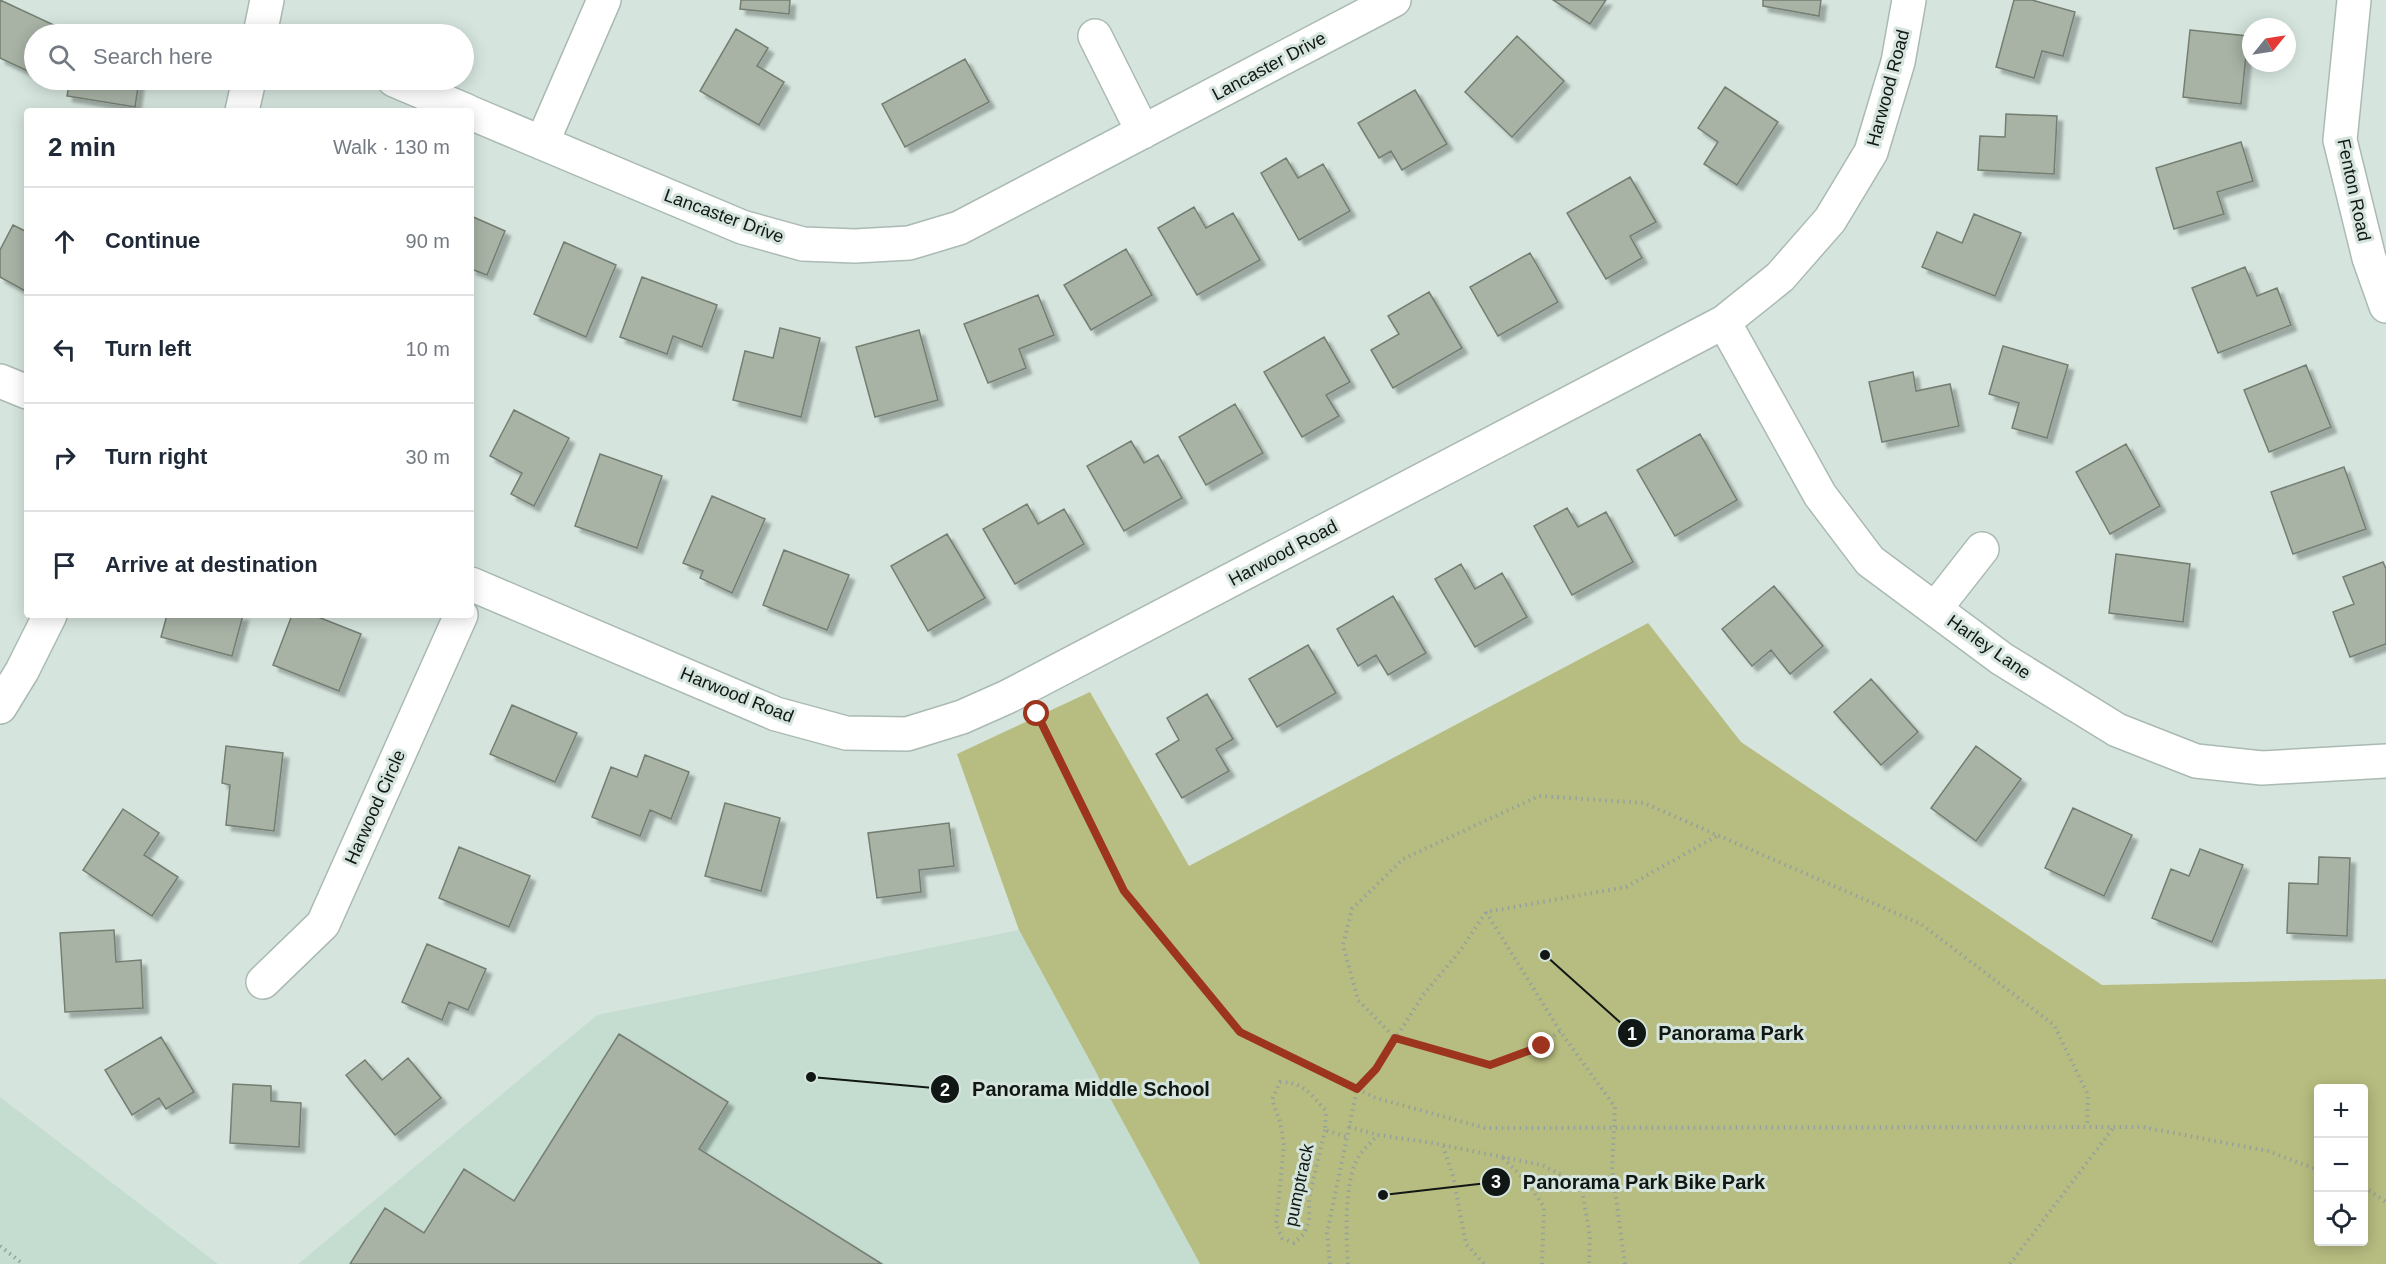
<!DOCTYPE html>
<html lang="en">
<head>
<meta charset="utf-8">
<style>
  :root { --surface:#fff; --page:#f6f6f7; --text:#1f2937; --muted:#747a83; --line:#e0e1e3 }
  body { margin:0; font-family:Helvetica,sans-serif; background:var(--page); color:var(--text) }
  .controls { position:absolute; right:18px; bottom:18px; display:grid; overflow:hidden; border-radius:6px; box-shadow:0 3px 15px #0003 }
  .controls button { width:54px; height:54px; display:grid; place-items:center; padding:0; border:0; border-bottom:2px solid var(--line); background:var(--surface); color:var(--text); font:30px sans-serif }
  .compass { position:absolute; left:2242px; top:18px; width:54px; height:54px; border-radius:50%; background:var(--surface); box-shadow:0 3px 15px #0003; rotate:60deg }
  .stop { position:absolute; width:18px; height:18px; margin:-14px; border:4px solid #9d341e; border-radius:50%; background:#fff }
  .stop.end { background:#9d341e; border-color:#fff; box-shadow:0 2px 6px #0008 }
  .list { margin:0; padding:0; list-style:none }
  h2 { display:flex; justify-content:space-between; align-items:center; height:78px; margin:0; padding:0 24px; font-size:26px }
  h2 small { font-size:20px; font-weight:400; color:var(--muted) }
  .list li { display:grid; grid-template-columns:39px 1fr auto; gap:18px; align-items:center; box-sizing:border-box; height:108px; padding:0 24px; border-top:2px solid var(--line) }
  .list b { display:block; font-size:22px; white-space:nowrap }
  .list em { font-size:20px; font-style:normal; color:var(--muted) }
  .icon { flex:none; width:33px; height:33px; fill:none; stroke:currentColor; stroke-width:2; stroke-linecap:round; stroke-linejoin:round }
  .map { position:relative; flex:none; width:2386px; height:1264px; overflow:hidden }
  .search { position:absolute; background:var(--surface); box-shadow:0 3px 15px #0003; left:24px; top:24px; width:450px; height:66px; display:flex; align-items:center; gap:15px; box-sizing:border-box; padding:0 21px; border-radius:33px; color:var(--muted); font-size:22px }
  .panel { position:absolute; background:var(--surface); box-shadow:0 3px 15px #0003; left:24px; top:108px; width:450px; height:510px; border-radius:6px }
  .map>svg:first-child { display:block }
  .built { fill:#c4ddd0 }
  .green { fill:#b7bc80; fill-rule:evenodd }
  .building { fill:#a8b2a5; stroke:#757e72; stroke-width:1.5; filter:url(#shadow) }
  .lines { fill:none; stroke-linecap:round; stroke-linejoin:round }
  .street-casing { stroke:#aabab2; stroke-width:36 }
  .secondary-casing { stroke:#aabab2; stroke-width:36 }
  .path { stroke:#95a29b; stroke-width:4; stroke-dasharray:1.5 4.5; stroke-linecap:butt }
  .street { stroke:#fff; stroke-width:33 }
  .secondary { stroke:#fff; stroke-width:33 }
  .route { stroke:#9d341e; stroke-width:8 }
  .labels { text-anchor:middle; stroke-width:6; stroke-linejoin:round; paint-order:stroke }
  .street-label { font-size:18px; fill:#111714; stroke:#d5e5dd }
  .leader { fill:none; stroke:#111714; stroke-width:2 }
  .callout-dot { fill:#111714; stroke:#d5e5dd; stroke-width:2 }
  .mark-label { font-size:18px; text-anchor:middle; font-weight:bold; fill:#fff }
  .callout-label { font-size:20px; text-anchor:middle; font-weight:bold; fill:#111714; stroke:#d5e5dd; stroke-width:6; stroke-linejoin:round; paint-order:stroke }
</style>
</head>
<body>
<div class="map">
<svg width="2386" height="1264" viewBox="0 0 2386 1264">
  <defs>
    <filter id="shadow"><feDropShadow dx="5.5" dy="5.5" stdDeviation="1.5" flood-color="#0004"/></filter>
  </defs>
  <rect width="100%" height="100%" fill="#d5e5dd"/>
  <path class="built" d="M1019,930L1200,1264H298L597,1015Z
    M0,1097L218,1264H0Z"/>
  <path class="green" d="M1648,623L1741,742L2102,985L2386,979V1264H1200L1019,930L957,754L1090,692L1189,866ZM2318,1088H2364V1242H2318Z"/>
  <path class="building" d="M0,0L54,25L50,34H34V68L32,73L0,58Z
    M741,0H790L789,14L740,9Z
    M1553,0H1606L1590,24Z
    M1763,0H1821L1819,16L1763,6Z
    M2014,0H2032L2075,12L2063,56L2042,51L2034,78L1996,67Z
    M78,29L112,34H77Z
    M736,29L768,48L757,66L784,82L759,125L700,91Z
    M2190,30L2248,36L2241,104L2183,97Z
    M1517,36L1564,81L1512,137L1465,92Z
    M965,59L989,102L905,147L882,104Z
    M70,80H139L135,107L67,96Z
    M1725,87L1778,122L1737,185L1704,164L1718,142L1698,128Z
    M1415,90L1447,144L1402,170L1391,151L1379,158L1358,123Z
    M2006,114L2057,116L2054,174L1978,170L1980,136L2005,137Z
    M2241,142L2253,181L2217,192L2224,214L2174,229L2156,168Z
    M1286,158L1298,178L1323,164L1350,211L1299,240L1261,173Z
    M1630,177L1656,222L1630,236L1642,258L1606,279L1567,213Z
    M1194,207L1206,228L1233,213L1260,260L1197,295L1158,228Z
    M1974,214L2021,233L1995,296L1922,267L1937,232L1962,243Z
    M471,216L505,231L487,275L471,269Z
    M13,225L27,232V292L0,277V250Z
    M564,242L616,265L586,337L534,314Z
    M1126,249L1152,295L1091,330L1064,285Z
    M1530,253L1558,302L1498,336L1470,287Z
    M2245,267L2257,296L2277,288L2291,325L2218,353L2192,288Z
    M642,277L717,305L702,347L673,336L667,354L620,337Z
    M1429,292L1462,348L1393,388L1371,350L1399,334L1388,316Z
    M1038,295L1054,335L1019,349L1026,368L988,383L964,324Z
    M780,328L820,338L801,417L733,400L745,351L773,358Z
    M919,330L938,400L875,417L856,347Z
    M1324,337L1350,382L1326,395L1339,416L1302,437L1264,372Z
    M2003,346L2068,365L2047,438L2012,428L2019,403L1989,394Z
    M2306,365L2331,427L2269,452L2244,390Z
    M1913,372L1916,391L1950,384L1959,426L1882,442L1869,382Z
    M1235,404L1263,453L1206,485L1179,437Z
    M514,410L569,438L534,506L511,494L522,473L490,456Z
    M1700,434L1737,500L1675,536L1637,470Z
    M1131,441L1144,463L1158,455L1182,498L1124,531L1087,466Z
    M2126,444L2160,506L2110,534L2076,472Z
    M600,454L662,476L637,548L575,526Z
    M2344,467L2366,529L2293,554L2271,492Z
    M712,496L765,519L732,593L700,578L703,571L683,563Z
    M1027,504L1038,524L1064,509L1084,544L1015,584L983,529Z
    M1567,508L1578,527L1606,512L1633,562L1572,595L1534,526Z
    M947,534L985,598L928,631L891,566Z
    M784,550L849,575L827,630L763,605Z
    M2116,554L2190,564L2183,622L2109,613Z
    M2383,562L2386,569V644L2350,657L2333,612L2354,604L2343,577Z
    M1461,564L1475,589L1502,573L1527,617L1475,647L1435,579Z
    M1774,586L1823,646L1790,674L1771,650L1752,666L1722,629Z
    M1393,596L1426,653L1388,675L1376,655L1358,666L1337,629Z
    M167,615H243L232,656L161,637Z
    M292,615H313L361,634L339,691L273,665Z
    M1308,645L1336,693L1277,727L1249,679Z
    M1871,679L1918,732L1881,765L1834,712Z
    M1207,694L1233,739L1216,749L1229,771L1182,798L1156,754L1179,740L1167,718Z
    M512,705L577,733L555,782L490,754Z
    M226,746L283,753L274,831L226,825L230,785L222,783Z
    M1976,746L2021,779L1976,841L1931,808Z
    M645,755L689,772L671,819L650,810L640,836L592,817L611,767L637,777Z
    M725,803L780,818L761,891L705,876Z
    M2073,808L2132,835L2104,896L2045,868Z
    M123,809L159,833L144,855L178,877L152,916L83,870Z
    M949,823L954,866L919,870L921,892L877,898L868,833Z
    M459,847L530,876L509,927L439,898Z
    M2200,849L2243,865L2212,942L2152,918L2171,869L2189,876Z
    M2319,857L2350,858L2347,936L2287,933L2289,883L2318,884Z
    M114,930L116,962L141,960L143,1008L65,1012L60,933Z
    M427,944L486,969L468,1010L449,1002L442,1020L402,1002Z
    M619,1034L728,1102L699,1149L882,1264H350L385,1208L424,1233L464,1169L514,1201Z
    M161,1037L194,1092L166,1109L159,1098L132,1115L105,1070Z
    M408,1058L441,1098L395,1135L346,1075L365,1060L382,1080Z
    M233,1084L271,1086V1101L301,1103L299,1147L230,1143Z"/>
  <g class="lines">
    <g class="street-casing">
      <path id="street" d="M2354,0L2340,140L2369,258L2386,306
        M1095,36L1143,132
        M394,80L467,111
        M471,113L742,227L803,244L855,246L909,243L959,228L1394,0
        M542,143L604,0
        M1724,322L1820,495L1870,561L2002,659L2117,730L2196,761L2262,768L2386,761
        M0,381L27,392
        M471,584L776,714L846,733L907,734L962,717L1007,697L1724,322L1780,277L1830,220L1871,152L1898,62L1909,0
        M1935,609L1982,549
        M263,982L323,924L461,615"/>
    </g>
    <g class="secondary-casing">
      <path id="secondary" d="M260,34L267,0
        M242,111L249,80
        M0,707L22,671L50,615"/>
    </g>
    <path class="path" d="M1040,720L1124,891L1240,1032L1376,1098L1485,1128L2143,1127L2268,1151L2318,1170
      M1486,912L1560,1031
      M1349,1127L1378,1135L1433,1143L1542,1165L1581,1185L1590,1236L1589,1264
      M1325,1130L1309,1198V1221L1304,1234L1294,1243L1282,1238L1276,1224L1284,1146L1280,1122L1272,1100L1280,1082C1303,1082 1312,1095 1326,1111L1325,1130L1347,1137
      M1443,1146L1453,1176L1466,1244L1484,1264
      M1503,1158L1528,1183L1544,1207L1542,1264
      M2364,1187L2386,1202
      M0,1246L23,1264
      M1330,1264L1327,1233L1357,1089L1376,1069L1423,995L1460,951L1486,912L1626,887L1717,836
      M1348,1264C1346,1238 1344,1178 1359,1156C1364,1149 1371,1142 1378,1135
      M1625,1264L1612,1169L1615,1107L1560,1031L1542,1045L1490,1065L1395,1038L1358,1000L1343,945L1352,909L1403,859L1539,796L1644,803L1921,924L2054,1025L2088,1095L2087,1127
      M2010,1264L2114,1127"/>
    <use href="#street" class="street"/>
    <use href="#secondary" class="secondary"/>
  </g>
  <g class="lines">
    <path class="route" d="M1037,714L1124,891L1240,1032L1357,1089L1376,1069L1395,1038L1490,1065L1542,1046"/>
  </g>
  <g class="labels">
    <g class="street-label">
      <text transform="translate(1269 66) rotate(-28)" y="6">Lancaster Drive</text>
      <text transform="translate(1888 88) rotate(-75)" y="6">Harwood Road</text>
      <text transform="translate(2354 190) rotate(78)" y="6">Fenton Road</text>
      <text transform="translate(724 216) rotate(20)" y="6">Lancaster Drive</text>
      <text transform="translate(1283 553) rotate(-28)" y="6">Harwood Road</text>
      <text transform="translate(1989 647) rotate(35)" y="6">Harley Lane</text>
      <text transform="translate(737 695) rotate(22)" y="6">Harwood Road</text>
      <text transform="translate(375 807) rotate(-66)" y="6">Harwood Circle</text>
      <text transform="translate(1299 1185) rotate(-78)" y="6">pumptrack</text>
    </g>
  </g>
  <path class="leader" d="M1545 955L1632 1033M811 1077L945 1089M1383 1195L1496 1182"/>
  <g class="callout-dot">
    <circle cx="1545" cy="955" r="6"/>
    <circle cx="811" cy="1077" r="6"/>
    <circle cx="1383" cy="1195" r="6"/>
    <circle cx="1632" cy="1033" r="15"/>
    <circle cx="945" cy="1089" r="15"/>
    <circle cx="1496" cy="1182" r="15"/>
  </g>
  <g class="mark-label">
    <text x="1632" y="1040">1</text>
    <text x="945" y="1096">2</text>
    <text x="1496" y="1188">3</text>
  </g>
  <g class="callout-label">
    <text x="1731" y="1040">Panorama Park</text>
    <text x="1091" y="1096">Panorama Middle School</text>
    <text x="1644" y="1189">Panorama Park Bike Park</text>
  </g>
</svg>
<div class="controls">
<button>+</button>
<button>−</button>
<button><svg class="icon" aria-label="locate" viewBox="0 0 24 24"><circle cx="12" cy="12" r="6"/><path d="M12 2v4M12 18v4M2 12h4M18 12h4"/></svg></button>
</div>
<svg class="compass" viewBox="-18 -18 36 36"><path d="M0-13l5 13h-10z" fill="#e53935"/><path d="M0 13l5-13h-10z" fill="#747a83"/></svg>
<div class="stop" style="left:1037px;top:714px"></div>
<div class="stop end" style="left:1542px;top:1046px"></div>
<div class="search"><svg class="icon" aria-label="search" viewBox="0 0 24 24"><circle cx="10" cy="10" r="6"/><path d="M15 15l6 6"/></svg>Search here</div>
<section class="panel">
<h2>2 min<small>Walk · 130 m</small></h2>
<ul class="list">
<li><svg class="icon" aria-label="ahead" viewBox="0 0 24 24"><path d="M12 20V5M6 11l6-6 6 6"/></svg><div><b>Continue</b></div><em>90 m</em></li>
<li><svg class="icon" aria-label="left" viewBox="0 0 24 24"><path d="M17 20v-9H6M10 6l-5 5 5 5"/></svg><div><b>Turn left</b></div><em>10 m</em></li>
<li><svg class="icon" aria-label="right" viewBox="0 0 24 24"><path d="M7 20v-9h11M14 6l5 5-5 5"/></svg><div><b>Turn right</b></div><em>30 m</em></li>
<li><svg class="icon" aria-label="arrive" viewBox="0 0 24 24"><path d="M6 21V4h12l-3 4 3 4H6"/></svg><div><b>Arrive at destination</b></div></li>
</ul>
</section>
</div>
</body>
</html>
